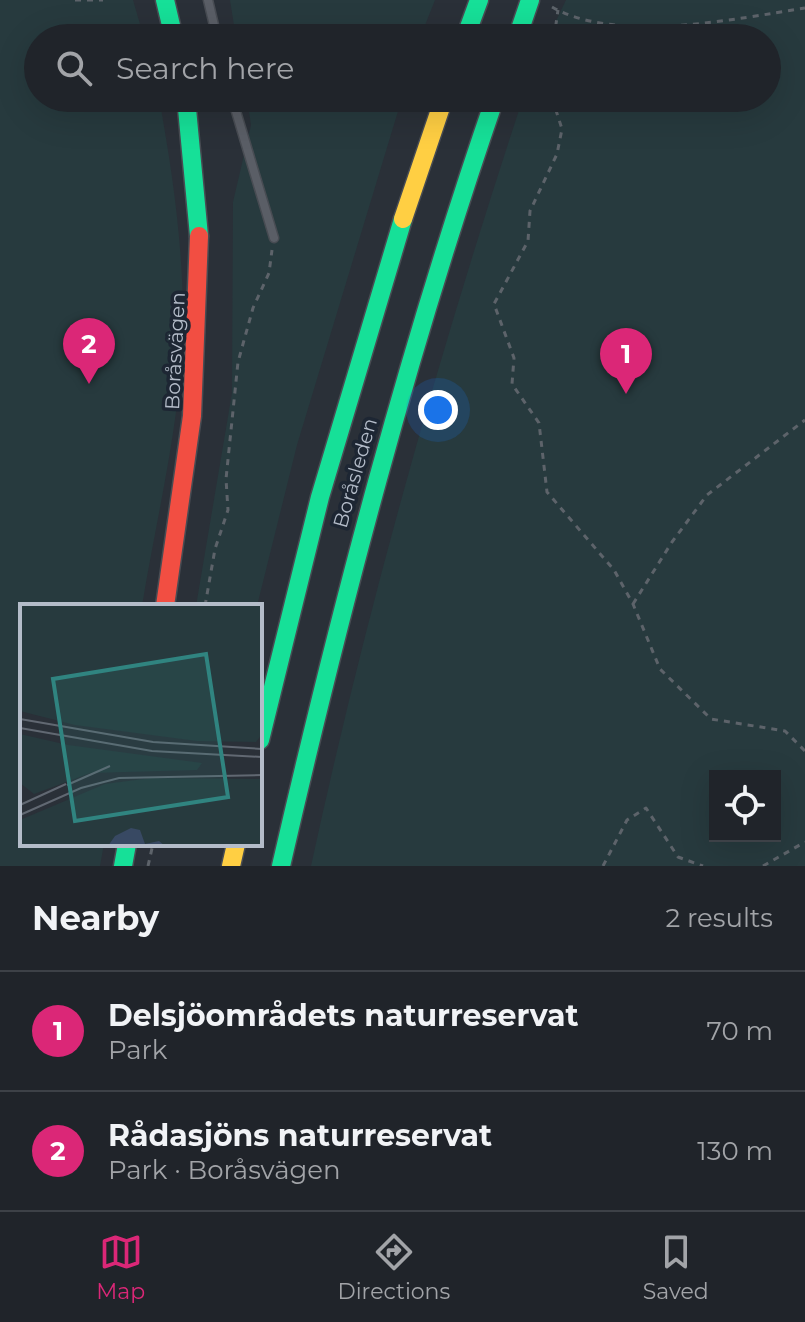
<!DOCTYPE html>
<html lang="en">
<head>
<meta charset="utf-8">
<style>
  :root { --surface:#20242a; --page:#2d3036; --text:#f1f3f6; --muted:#a2a4a8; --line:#3d4147; --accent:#db2777 }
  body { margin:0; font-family:Montserrat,sans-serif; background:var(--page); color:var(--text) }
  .controls { position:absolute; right:24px; bottom:24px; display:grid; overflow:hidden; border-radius:0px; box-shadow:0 8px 32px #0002 }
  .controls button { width:72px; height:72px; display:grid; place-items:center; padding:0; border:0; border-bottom:2px solid var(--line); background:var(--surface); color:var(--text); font:40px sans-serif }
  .you { position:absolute; left:438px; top:410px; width:28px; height:28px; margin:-20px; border:6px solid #fff; border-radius:50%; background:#1a73e8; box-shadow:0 0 0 12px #1a73e833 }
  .badge { display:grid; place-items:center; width:52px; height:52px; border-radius:50%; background:var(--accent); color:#fff; font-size:26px; font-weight:700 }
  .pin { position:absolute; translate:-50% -66px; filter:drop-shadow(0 2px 4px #0008) }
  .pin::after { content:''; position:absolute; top:42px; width:28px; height:24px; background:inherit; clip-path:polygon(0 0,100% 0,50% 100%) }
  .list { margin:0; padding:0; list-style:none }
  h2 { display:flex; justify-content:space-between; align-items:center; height:104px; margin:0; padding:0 32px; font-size:34px }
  h2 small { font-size:26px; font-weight:400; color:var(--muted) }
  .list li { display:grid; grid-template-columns:52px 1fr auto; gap:24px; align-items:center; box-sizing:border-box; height:120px; padding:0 32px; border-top:2px solid var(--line) }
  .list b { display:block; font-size:30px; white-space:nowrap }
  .list p { margin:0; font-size:26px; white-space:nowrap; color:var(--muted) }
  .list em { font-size:26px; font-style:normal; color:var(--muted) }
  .icon { flex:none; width:44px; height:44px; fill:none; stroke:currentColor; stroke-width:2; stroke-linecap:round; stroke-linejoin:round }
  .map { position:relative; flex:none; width:805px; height:866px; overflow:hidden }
  .search { position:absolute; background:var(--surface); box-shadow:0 8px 32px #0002; left:24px; right:24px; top:24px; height:88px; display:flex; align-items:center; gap:20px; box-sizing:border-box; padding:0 28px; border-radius:44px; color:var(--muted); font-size:30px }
  .sheet { height:344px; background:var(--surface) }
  nav { display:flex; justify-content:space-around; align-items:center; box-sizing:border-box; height:112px; border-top:2px solid var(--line); background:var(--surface); font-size:22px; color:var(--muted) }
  nav a { display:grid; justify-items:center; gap:4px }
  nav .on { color:var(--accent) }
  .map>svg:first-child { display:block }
  .green { fill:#273a3e; fill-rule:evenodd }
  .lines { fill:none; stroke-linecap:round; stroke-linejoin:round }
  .lane-casing { stroke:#484c53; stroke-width:11 }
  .fast-casing { stroke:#484c53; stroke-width:21 }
  .slow-casing { stroke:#484c53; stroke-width:21 }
  .jam-casing { stroke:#484c53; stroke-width:21 }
  .path { stroke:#5d636a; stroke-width:3; stroke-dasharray:6 6; stroke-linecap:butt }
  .lane { stroke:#5a5e66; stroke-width:8 }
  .fast { stroke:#16e098; stroke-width:18 }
  .slow { stroke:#ffcf43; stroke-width:18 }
  .jam { stroke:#f24e42; stroke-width:18 }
  .labels { text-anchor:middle; stroke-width:7; stroke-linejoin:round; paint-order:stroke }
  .street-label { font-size:20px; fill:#b4bcc9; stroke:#1d2633 }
  .inset-road { fill:none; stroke:#616872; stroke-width:2 }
  .view { fill:#308480; fill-opacity:0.15; stroke:#308480; stroke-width:4 }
  .inset-edge { fill:none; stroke:#b4bcc9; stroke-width:4 }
</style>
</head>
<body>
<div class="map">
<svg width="805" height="866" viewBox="0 0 805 866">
  <rect width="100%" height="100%" fill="#2a3038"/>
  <path class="green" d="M0,0H133L144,38H38V98H159C172,169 182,238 183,310C184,410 158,508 142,606H22V844H104L100,866H0Z
    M230,0H435L420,38H236Z
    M566,0H805V866H311C367,607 440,350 523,98H767V38H548ZM715,776H775V836H715Z
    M247,98H402L297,445L257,606H196L232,393L233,202L251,125Z"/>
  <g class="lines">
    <g class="lane-casing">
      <path id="lane" d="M208,0L217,38
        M232,98L274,238"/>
    </g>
    <g class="fast-casing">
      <path id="fast" d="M165,0L174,38
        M465,38L479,0
        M517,38L530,0
        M186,98L199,236
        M260,740L320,497L403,219
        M123,866L127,844
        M281,866C341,606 408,350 495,98"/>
    </g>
    <g class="slow-casing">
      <path id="slow" d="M403,219L444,98
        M231,866L236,844"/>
    </g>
    <g class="jam-casing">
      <path id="jam" d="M165,606L192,416L199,236"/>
    </g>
    <path class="path" d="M75,0H103
      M552,7C617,44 735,19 805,8
      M554,38L558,10
      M552,98L562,129L557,154L530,211L528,241L494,304L514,358L512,384L539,423L547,492L614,570L633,604L660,669L711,719L785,731L805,751
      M633,604L672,542L707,495L805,420
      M205,606L215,549L228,510L226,479L238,362L253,308L269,273L272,250
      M148,866L153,844
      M603,866L627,820L646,808L678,857L703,866
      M763,866L805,842"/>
    <use href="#lane" class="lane"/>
    <use href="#fast" class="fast"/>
    <use href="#slow" class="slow"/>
    <use href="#jam" class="jam"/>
  </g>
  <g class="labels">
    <g class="street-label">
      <text transform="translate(175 351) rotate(-87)" y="7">Boråsvägen</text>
      <text transform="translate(355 473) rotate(-74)" y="7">Boråsleden</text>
    </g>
  </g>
  <g transform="translate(20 604)">
    <rect width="242" height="242" fill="#2a3038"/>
    <path d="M0,0H242V130L236,138L177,137L55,121L0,107ZM0,130L48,141L182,159L177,166L70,169L14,190L0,179ZM242,175V242H0V216L85,180L131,174Z" fill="#273a3e"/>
    <path d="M111,224L120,226L125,240L139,237L145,242H88L95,232Z" fill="#384963"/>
    <path class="inset-road" d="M0,115L133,138L242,145M0,124L132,147L242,153M47,181L90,162M0,201L46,180M0,211L61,184L99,174L242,171"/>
    <path class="view" d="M186,50L208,193L55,217L33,75Z"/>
    <rect width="242" height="242" class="inset-edge"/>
  </g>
</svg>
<div class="controls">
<button><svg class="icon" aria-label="locate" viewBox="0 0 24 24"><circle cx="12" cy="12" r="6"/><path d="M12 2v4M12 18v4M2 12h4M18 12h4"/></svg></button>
</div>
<div class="you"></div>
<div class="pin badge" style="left:626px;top:394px">1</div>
<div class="pin badge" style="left:89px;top:384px">2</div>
<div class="search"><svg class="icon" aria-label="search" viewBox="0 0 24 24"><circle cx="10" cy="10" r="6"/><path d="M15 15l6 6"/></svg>Search here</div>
</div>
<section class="sheet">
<h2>Nearby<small>2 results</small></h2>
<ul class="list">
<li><span class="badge">1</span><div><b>Delsjöområdets naturreservat</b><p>Park</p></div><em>70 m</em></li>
<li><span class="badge">2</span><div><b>Rådasjöns naturreservat</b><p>Park · Boråsvägen</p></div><em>130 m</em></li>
</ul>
</section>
<nav>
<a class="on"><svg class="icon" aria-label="map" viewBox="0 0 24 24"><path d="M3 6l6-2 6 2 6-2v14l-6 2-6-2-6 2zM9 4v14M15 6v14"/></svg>Map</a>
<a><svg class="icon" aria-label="directions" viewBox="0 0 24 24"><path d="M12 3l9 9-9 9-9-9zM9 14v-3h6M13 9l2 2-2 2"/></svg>Directions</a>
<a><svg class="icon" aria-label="saved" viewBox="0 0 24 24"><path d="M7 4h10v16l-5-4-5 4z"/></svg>Saved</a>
</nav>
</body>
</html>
